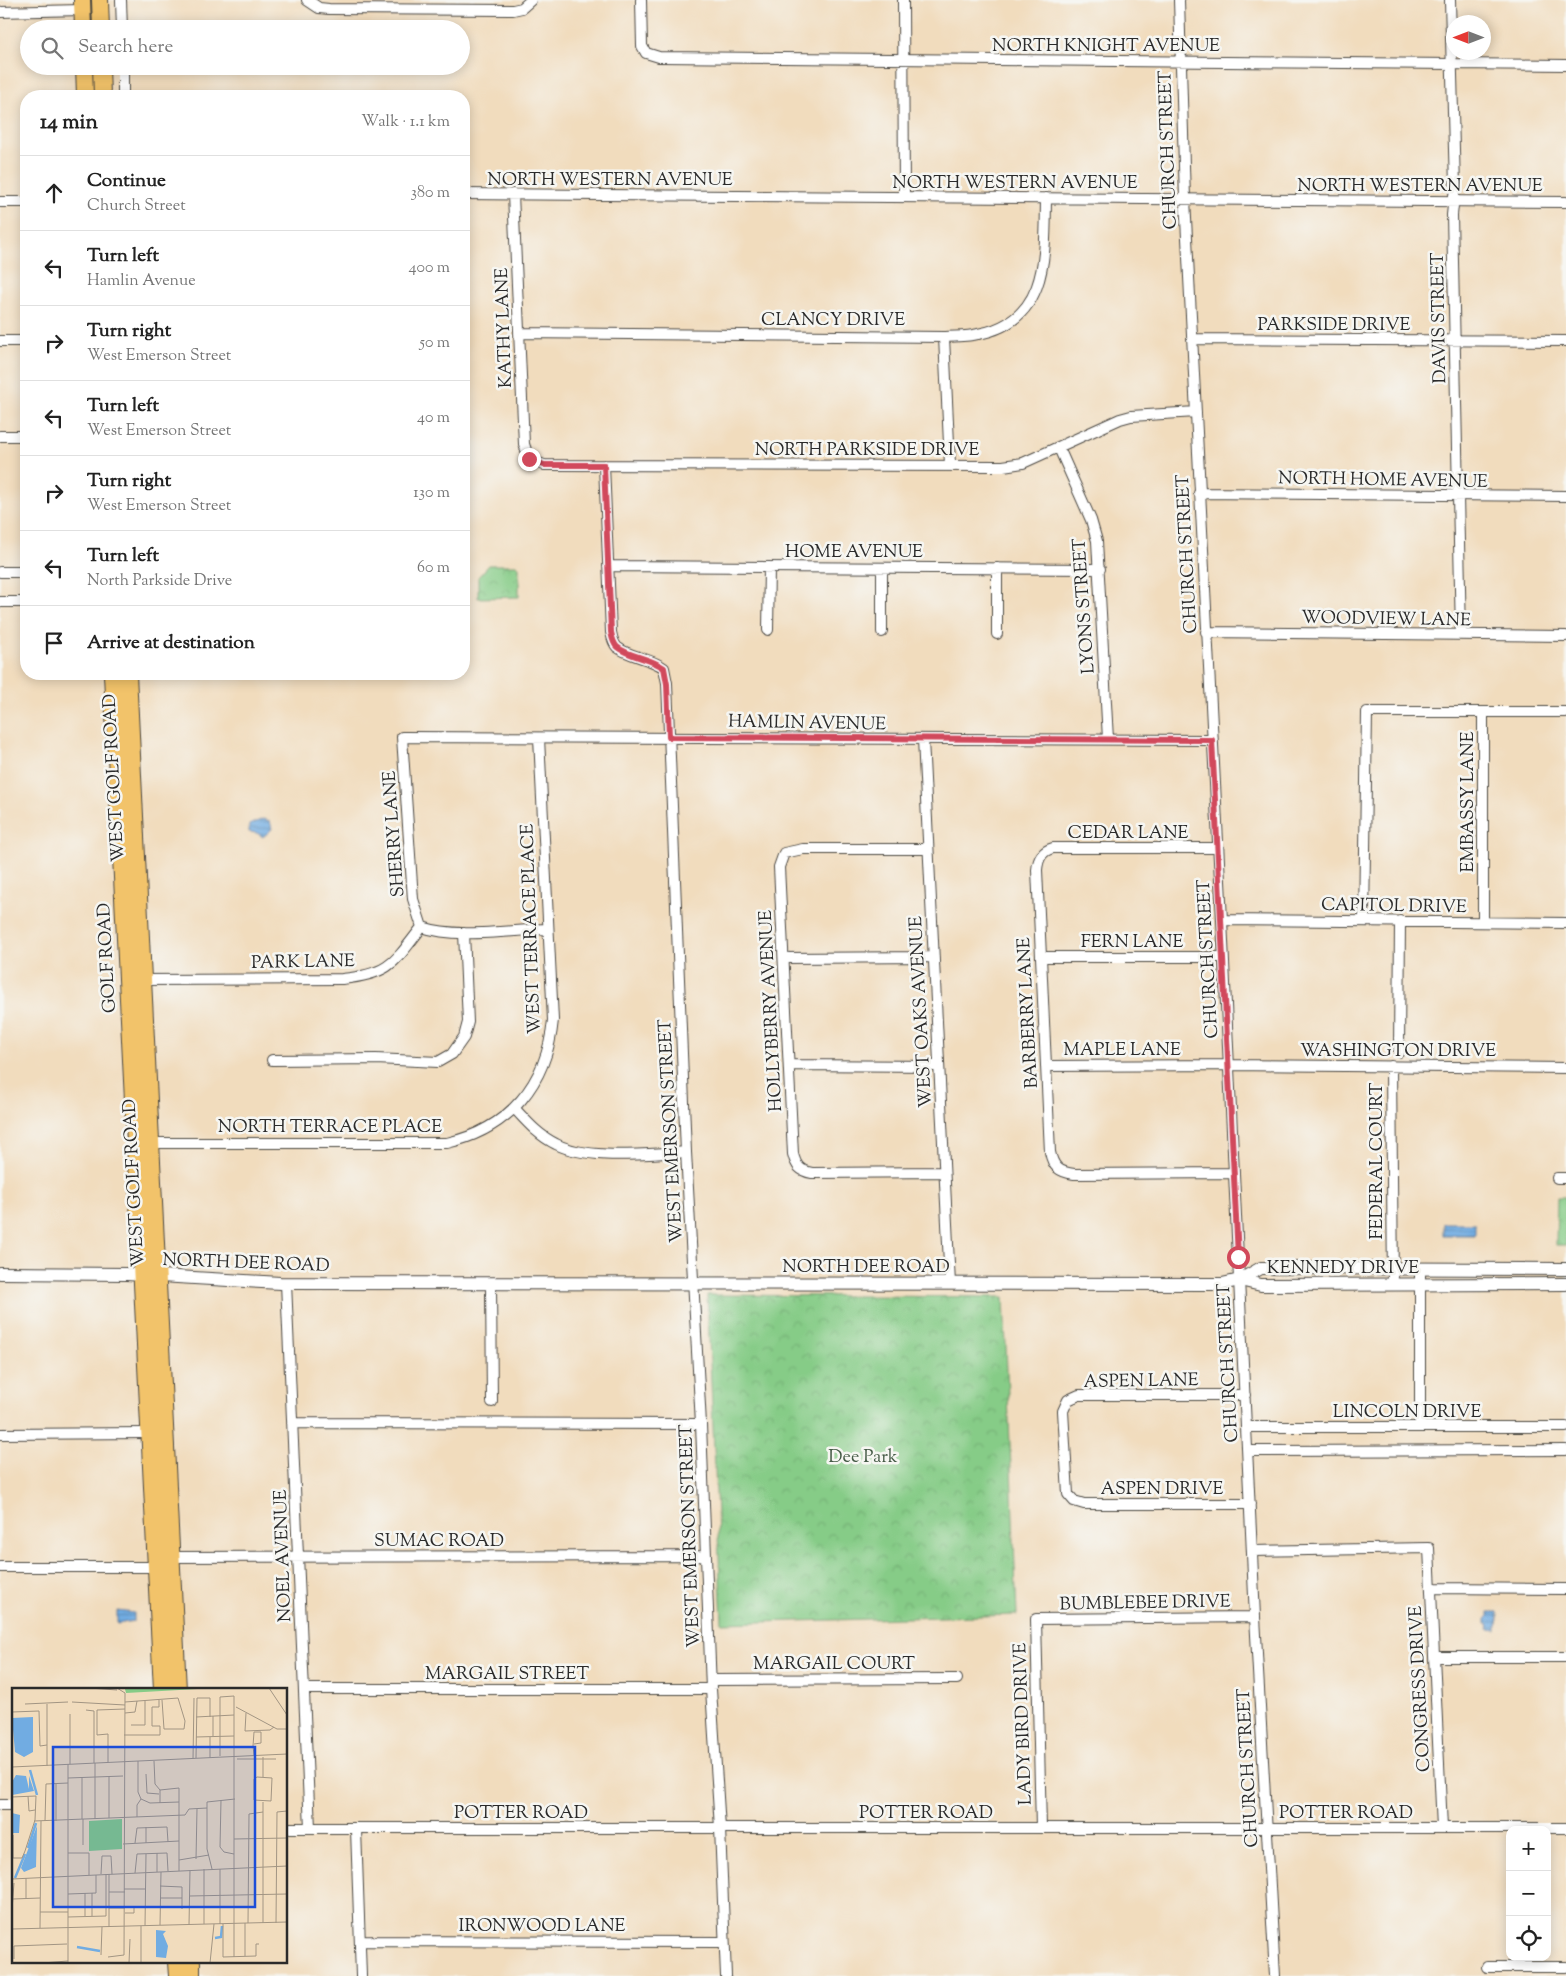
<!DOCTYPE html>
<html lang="en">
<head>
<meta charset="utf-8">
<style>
  :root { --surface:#fff; --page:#f6f6f6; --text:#222; --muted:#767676; --line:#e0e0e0 }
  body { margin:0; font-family:"Sorts Mill Goudy",serif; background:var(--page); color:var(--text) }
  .controls { position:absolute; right:15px; bottom:15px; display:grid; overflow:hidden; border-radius:10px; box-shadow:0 2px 12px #0003 }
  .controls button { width:45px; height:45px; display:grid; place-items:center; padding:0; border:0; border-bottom:1px solid var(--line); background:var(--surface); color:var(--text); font:25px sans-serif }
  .compass { position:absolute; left:1446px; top:15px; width:45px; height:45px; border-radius:50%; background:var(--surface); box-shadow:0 2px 12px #0003; rotate:270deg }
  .stop { position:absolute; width:15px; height:15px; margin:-11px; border:4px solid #d1495b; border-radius:50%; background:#fff }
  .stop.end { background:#d1495b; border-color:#fff; box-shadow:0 1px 5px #0008 }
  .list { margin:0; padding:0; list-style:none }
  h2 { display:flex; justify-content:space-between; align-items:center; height:65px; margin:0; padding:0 20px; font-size:21px }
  h2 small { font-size:16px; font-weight:400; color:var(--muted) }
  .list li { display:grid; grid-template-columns:32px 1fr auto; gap:15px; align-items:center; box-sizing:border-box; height:75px; padding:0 20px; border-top:1px solid var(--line) }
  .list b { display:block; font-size:19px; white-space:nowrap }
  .list p { margin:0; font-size:16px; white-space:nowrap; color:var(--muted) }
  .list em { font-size:16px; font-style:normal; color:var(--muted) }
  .icon { flex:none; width:28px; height:28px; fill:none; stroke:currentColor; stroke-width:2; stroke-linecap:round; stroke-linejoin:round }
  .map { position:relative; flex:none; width:1566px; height:1976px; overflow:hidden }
  .search { position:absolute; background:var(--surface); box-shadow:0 2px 12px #0003; left:20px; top:20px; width:450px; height:55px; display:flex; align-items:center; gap:12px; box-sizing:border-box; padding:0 18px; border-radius:28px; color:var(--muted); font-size:19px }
  .panel { position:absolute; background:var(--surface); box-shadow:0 2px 12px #0003; left:20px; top:90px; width:450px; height:590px; border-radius:20px }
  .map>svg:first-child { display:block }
  .park { fill:url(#park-crowns); stroke:#587c59 }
  .water { fill:url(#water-rules); stroke:#4e6c86 }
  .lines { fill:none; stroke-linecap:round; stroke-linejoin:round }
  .minor-casing { stroke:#494641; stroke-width:12 }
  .tertiary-casing { stroke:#494641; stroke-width:14 }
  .primary-casing { stroke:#494641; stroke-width:18 }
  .minor { stroke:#fff; stroke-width:10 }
  .tertiary { stroke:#fff; stroke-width:12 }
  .primary { stroke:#f2c36a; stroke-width:16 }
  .route { stroke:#d1495b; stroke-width:6 }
  .labels { text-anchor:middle; stroke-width:5; stroke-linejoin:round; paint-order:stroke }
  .street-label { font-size:18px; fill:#2b2b2b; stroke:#f6f6f2 }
  .park-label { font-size:18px; fill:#465b47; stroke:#f6f6f2 }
  .inset-river { fill:none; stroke:#71ace2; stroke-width:2.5 }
  .inset-road { fill:none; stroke:#a29583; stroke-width:1 }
  .view { fill:#1d4ed8; fill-opacity:0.15; stroke:#1d4ed8; stroke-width:2.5 }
  .inset-edge { fill:none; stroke:#2b2b2b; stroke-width:2.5 }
</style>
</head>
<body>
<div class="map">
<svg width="1566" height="1976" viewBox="0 0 1566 1976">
  <defs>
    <pattern id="park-crowns" width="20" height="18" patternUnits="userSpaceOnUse" patternTransform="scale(1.25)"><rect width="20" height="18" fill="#86cc87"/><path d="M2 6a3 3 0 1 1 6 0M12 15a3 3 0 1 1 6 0" fill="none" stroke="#74af75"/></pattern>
    <pattern id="water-rules" width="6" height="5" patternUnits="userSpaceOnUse" patternTransform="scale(1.25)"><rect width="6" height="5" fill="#71ace2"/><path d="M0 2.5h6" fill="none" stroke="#5d8cb7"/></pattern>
  </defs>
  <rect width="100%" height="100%" fill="#f6f6f2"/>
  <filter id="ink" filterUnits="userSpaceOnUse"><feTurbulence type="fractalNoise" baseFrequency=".02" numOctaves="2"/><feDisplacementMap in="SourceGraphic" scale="10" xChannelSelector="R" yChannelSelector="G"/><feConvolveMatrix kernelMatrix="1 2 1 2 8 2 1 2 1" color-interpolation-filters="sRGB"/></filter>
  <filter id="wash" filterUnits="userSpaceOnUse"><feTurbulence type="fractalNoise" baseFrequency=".0096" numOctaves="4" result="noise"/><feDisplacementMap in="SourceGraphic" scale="20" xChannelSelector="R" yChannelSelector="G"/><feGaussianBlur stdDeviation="1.12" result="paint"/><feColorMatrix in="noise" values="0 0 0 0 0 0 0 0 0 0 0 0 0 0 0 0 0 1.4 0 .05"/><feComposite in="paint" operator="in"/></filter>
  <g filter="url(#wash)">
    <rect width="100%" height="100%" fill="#f1dcbd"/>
    <path class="park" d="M489,565H516L519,567V597L478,598V577Z
      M1557,1197H1566V1245H1556Z
      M707,1295L1004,1297L1017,1615L722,1623Z"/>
    <path class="water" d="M263,819L270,821L272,829L263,837L257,833L249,832V825Z
      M1443,1223H1475V1235H1443Z
      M117,1611L134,1613V1621L117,1624Z
      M1489,1612H1498L1497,1631L1489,1630L1488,1624H1486V1619L1489,1616Z"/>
  </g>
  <g filter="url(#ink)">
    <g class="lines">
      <g class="minor-casing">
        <path id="minor" d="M121,0L122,29
          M307,0L319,8L329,9L513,10L522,8L531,0
          M641,0L642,46L646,53L659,57L1566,65
          M903,0L904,197
          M1179,0L1185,199L1222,920L1255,1617L1275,1976
          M1450,0L1455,187L1452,215L1461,635
          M0,12L82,10
          M123,66V96
          M464,194L1566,202
          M513,194L524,444L529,459L544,465L1003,466L1023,463L1120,419L1131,416L1196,412
          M0,202H26
          M519,333L944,337C955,336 967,337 978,334C1049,321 1045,255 1046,198
          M944,337L950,465
          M1192,339L1566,341
          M0,341H26
          M0,436H26
          M1059,448L1091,520L1097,541L1108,739
          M604,465L611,632C612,637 613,643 617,647C629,657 651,658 664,668L667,683L686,1152L701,1424L711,1689L720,1828L726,1976
          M1199,493L1566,496
          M608,566L1100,569
          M0,572H26
          M0,602H26
          M768,630L769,567
          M882,632V568
          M1206,632L1566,636
          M997,634V568
          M1483,712V922
          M923,739L950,1284
          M1217,848H1053C1042,851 1038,858 1037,870L1050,1152C1053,1167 1059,1172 1074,1174L1234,1173
          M928,849H803L784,853L779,867L793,1154C796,1166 800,1171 812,1173L944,1172
          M1222,920L1566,923
          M1364,921L1367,712H1566
          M422,927L413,899L402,737L1212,740
          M422,927C457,939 509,930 548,929
          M1041,957H1223
          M784,958L933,957
          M138,980L342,979C390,974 394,963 422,927
          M1399,1052L1400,921
          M272,1060L376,1059L438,1062L452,1054L464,1037L468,1022L464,933
          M789,1065L938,1066
          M1046,1066L1229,1065L1566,1068
          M1391,1066L1393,1285
          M515,1109C527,1122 539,1136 556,1144C589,1161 649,1153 686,1152
          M146,1143H447C509,1129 547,1084 553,1020L539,738
          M1557,1178H1566
          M1420,1269V1427
          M286,1283L310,1828
          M491,1283L492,1402
          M1245,1395H1079L1068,1400L1063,1411L1068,1494L1074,1501L1084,1504H1250
          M292,1423L701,1424
          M1247,1427H1566
          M0,1434L150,1433
          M1248,1451L1566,1450
          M1253,1551L1429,1548L1442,1828
          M167,1557L706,1556
          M0,1567H156
          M1431,1588L1566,1589
          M1434,1657H1566
          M711,1680L957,1679
          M304,1689H711
          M0,1805H14
          M286,1828H1566
          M1041,1828L1036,1619L1255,1617
          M356,1829L361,1976
          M360,1941L724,1942
          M1487,1967H1566"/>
      </g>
      <g class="tertiary-casing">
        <path id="tertiary" d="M0,1273L126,1274L280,1283L1222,1284L1240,1280L1261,1268L1566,1269
          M1240,1280L1261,1285L1566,1284"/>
      </g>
      <g class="primary-casing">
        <path id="primary" d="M82,0L83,29
          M100,0L101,29
          M84,66L85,96
          M101,66L102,96
          M112,674L162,1690
          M128,674L178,1690
          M176,1962L177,1976
          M192,1962V1976"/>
      </g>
      <use href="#minor" class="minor"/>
      <use href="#tertiary" class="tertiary"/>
      <use href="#primary" class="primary"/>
    </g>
  </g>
  <g class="lines" filter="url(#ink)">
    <path class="route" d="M529,459L544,465H604L611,632C612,637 613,643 617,647C629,657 651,658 664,668L667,684L669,737L1212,740L1238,1257"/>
  </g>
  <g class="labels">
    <g class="street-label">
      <text x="1106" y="51">NORTH KNIGHT AVENUE</text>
      <text transform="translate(1167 150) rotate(-92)" y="6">CHURCH STREET</text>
      <text x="610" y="185">NORTH WESTERN AVENUE</text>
      <text x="1015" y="188">NORTH WESTERN AVENUE</text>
      <text x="1420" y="191">NORTH WESTERN AVENUE</text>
      <text transform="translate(1438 318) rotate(-91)" y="6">DAVIS STREET</text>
      <text x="833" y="325">CLANCY DRIVE</text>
      <text x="1334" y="330">PARKSIDE DRIVE</text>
      <text transform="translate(503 328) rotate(-92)" y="6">KATHY LANE</text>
      <text x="867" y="455">NORTH PARKSIDE DRIVE</text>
      <text transform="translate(1383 479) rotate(1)" y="6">NORTH HOME AVENUE</text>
      <text x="854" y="557">HOME AVENUE</text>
      <text transform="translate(1186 554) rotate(-93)" y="6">CHURCH STREET</text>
      <text transform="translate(1083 606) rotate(-94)" y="6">LYONS STREET</text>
      <text transform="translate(1386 618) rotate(1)" y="6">WOODVIEW LANE</text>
      <text transform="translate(807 722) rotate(1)" y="6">HAMLIN AVENUE</text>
      <text transform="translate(113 778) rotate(-93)" y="6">WEST GOLF ROAD</text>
      <text transform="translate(1467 802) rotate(-90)" y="6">EMBASSY LANE</text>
      <text x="1128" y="838">CEDAR LANE</text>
      <text transform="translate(393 834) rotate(-94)" y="6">SHERRY LANE</text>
      <text transform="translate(1394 905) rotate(1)" y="6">CAPITOL DRIVE</text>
      <text transform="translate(530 929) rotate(-92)" y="6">WEST TERRACE PLACE</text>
      <text x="1132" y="947">FERN LANE</text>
      <text transform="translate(106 958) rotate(-93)" y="6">GOLF ROAD</text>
      <text transform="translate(1207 959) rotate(-93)" y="6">CHURCH STREET</text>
      <text transform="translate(303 961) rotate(-1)" y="6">PARK LANE</text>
      <text transform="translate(770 1011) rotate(-93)" y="6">HOLLYBERRY AVENUE</text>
      <text transform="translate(920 1012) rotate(-93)" y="6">WEST OAKS AVENUE</text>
      <text transform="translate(1027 1013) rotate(-93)" y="6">BARBERRY LANE</text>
      <text x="1122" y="1055">MAPLE LANE</text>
      <text x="1398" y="1056">WASHINGTON DRIVE</text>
      <text x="330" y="1132">NORTH TERRACE PLACE</text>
      <text transform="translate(670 1131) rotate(-93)" y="6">WEST EMERSON STREET</text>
      <text transform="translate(1376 1161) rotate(-90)" y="6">FEDERAL COURT</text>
      <text transform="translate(133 1183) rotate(-93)" y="6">WEST GOLF ROAD</text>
      <text transform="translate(246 1262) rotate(2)" y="6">NORTH DEE ROAD</text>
      <text x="866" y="1272">NORTH DEE ROAD</text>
      <text x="1343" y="1273">KENNEDY DRIVE</text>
      <text transform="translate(1227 1363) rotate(-93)" y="6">CHURCH STREET</text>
      <text transform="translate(1141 1380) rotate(-1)" y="6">ASPEN LANE</text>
      <text x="1407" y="1417">LINCOLN DRIVE</text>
      <text x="1162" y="1494">ASPEN DRIVE</text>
      <text transform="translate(689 1536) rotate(-92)" y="6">WEST EMERSON STREET</text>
      <text x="439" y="1546">SUMAC ROAD</text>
      <text transform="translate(282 1556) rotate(-92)" y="6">NOEL AVENUE</text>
      <text transform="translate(1145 1602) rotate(-1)" y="6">BUMBLEBEE DRIVE</text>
      <text x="834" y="1669">MARGAIL COURT</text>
      <text x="507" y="1679">MARGAIL STREET</text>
      <text transform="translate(1419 1689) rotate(-93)" y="6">CONGRESS DRIVE</text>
      <text transform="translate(1022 1724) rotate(-92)" y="6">LADY BIRD DRIVE</text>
      <text transform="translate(1247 1768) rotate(-93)" y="6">CHURCH STREET</text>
      <text x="521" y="1818">POTTER ROAD</text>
      <text x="926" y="1818">POTTER ROAD</text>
      <text x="1346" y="1818">POTTER ROAD</text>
      <text x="542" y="1931">IRONWOOD LANE</text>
    </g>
    <g class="park-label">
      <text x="863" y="1462">Dee Park</text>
    </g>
  </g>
  <g transform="translate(12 1688)">
    <rect width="275" height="275" fill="#f1dcbd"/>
    <path d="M203,0L114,5L113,1H106Z" fill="#86cc87"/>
    <path d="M110,131V161L77,163V133Z" fill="#86cc87"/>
    <path d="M21,29V64L12,69L3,64L0,30ZM4,87L14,88L17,101V88L22,103L0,107V94ZM0,125L8,127L7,145H0ZM25,138L24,179L12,184L9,180ZM144,242L154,243L151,246L156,258L154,270L144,269Z" fill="#71ace2"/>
    <path class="inset-river" d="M18,82L25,107M16,160L24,135M3,190L13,166M203,250L209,249L210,238M65,259L88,263"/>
    <path class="inset-road" d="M77,0L105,2M257,0L275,27M60,14L113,17M113,14L166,10L173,33L172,41H152L150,12M13,16L56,14M224,19L265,41H275M74,22L82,23V75M0,24L27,23L28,58L35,57M113,25L123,24L125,13M234,25L233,43L258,42L262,39M184,29L222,27M119,37H133V13M112,47H148V38H140V19H147V12M201,48V28M184,49L222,48M242,67L241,58L242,44H249V55L242,56M208,68V9L222,8V236M184,70L185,10H198V29M198,70V49M181,71L182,10M225,71H264M126,73V104L129,111M142,73L143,96L148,102V115M96,74V46L85,47V22L113,21M83,75V131M58,76V26M35,78V16M0,79L275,66M134,86L135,105L147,106M245,89L260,90L259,113L242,112V91ZM251,89V69M56,90L111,88M70,90V131M148,102L167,100V183M16,108L17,123L23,122M0,109L24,108L23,132L13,163L10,170H0M129,111L138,115L167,114M209,112L208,159L212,164L222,166M251,114V235M125,129V117L129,111M97,130V89M71,131V157M22,133L173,127L177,121L195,120M33,133L34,96L56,95M44,133V96M1,147V170M222,151L275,150M123,155L125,140L155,139L156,154M134,155V139M111,156L167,153M56,165H77V187M145,165V184M184,171L185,121M167,172L197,167M200,181L195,161V114L223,111M123,185L125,166L155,165L156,183M89,186L90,168H99L100,186M97,186V239M0,191L275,178M148,198L170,199V221M112,201H134M97,204H113M73,205V228M56,206L84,205V187M178,208L275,206M148,210H170M1,211L28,210M14,211V190M97,220H113M0,222L2,195M28,224H56M113,225H122V218M80,228V205M56,229L94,228V186M236,235L237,126L251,124M264,235L265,124L275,123M192,236V181M208,236V181M211,236V269L244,268V256H247M148,237L149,184M177,237L178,182M133,238L134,166M28,240L29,133M0,241L275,234M89,267L90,239M233,268V235M96,269L112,267L113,5L105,0M222,269V236M2,271V258L55,256M30,275L56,273M56,275V76M117,275L118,251M129,275V238M198,275L202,236"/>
    <path class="view" d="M41,59H243V219H41Z"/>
    <rect width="275" height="275" class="inset-edge"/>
  </g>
</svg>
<div class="controls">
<button>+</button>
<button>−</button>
<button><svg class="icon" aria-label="locate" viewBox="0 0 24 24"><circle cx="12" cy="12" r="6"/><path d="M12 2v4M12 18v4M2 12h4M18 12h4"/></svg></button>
</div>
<svg class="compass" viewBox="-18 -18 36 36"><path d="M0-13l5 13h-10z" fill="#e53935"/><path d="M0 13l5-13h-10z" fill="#767676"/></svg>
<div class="stop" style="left:1238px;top:1257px"></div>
<div class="stop end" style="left:529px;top:459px"></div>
<div class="search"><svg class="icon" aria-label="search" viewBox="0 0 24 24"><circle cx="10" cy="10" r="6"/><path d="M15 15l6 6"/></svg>Search here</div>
<section class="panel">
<h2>14 min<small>Walk · 1.1 km</small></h2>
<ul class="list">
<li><svg class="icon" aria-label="ahead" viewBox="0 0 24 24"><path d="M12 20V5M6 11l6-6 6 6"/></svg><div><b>Continue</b><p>Church Street</p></div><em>380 m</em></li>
<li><svg class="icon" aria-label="left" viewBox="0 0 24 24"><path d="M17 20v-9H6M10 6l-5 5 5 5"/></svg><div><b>Turn left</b><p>Hamlin Avenue</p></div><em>400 m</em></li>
<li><svg class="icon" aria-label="right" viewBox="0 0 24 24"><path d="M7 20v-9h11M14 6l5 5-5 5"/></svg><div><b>Turn right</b><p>West Emerson Street</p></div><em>50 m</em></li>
<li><svg class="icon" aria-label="left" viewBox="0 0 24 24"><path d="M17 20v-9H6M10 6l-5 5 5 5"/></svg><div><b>Turn left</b><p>West Emerson Street</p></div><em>40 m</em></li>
<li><svg class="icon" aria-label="right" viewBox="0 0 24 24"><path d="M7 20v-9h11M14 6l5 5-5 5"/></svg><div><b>Turn right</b><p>West Emerson Street</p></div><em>130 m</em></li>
<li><svg class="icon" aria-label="left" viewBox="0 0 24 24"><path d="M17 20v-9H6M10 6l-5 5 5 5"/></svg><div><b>Turn left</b><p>North Parkside Drive</p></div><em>60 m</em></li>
<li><svg class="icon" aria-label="arrive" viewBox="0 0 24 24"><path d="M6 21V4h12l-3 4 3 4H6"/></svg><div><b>Arrive at destination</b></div></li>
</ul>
</section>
</div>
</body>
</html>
